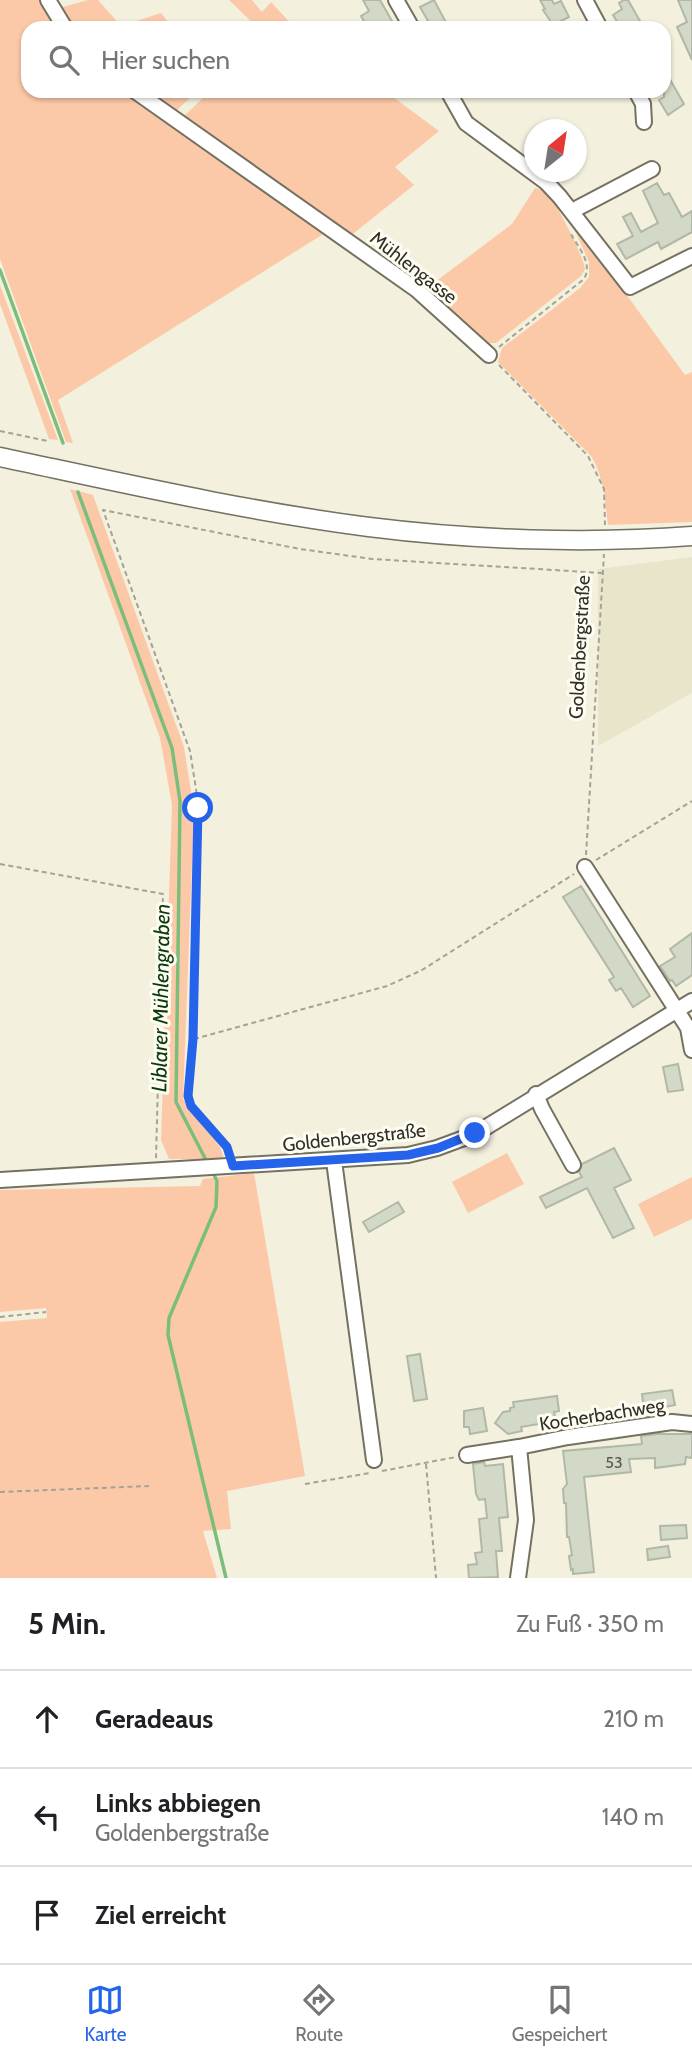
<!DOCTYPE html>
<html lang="de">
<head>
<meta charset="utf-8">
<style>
  :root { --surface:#fff; --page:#f2f2f2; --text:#202124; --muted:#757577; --line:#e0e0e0; --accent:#2563eb }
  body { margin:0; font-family:Cabin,sans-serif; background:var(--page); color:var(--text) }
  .compass { position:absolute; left:524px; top:119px; width:63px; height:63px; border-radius:50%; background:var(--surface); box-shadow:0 2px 5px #0004; rotate:30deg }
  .stop { position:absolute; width:21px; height:21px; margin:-16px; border:5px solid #2563eb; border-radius:50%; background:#fff }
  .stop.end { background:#2563eb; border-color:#fff; box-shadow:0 2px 7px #0008 }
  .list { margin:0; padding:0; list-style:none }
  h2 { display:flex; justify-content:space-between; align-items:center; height:91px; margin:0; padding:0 28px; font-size:30px }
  h2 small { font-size:23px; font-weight:400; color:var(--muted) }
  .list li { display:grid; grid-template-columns:46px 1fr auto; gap:21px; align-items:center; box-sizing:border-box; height:98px; padding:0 28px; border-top:2px solid var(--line) }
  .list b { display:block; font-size:26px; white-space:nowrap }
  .list p { margin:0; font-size:23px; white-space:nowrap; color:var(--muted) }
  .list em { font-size:23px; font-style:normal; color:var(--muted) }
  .icon { flex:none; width:38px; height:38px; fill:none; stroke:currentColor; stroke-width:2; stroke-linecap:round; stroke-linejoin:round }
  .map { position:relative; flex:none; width:692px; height:1578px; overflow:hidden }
  .search { position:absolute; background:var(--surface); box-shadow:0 2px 5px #0004; left:21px; right:21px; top:21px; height:77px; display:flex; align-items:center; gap:18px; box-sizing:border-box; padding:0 24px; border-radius:21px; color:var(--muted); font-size:26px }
  .sheet { height:385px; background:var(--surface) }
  nav { display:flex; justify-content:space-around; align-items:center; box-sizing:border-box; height:98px; border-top:2px solid var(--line); background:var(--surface); font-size:19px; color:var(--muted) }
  nav a { display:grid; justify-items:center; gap:4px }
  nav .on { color:var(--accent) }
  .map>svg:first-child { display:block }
  .built { fill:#e9e5cb }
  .green { fill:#fcc9a8 }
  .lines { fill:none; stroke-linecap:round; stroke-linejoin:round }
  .stream { stroke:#7bbe7b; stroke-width:3.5 }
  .building { fill:#d3d9c7; stroke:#b2b8a7; stroke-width:2 }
  .minor-casing { stroke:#747161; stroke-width:18 }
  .major-casing { stroke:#747161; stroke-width:21 }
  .path { stroke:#a5a395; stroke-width:2; stroke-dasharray:5 3.5; stroke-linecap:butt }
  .minor { stroke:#fff; stroke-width:14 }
  .major { stroke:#fff; stroke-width:18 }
  .route { stroke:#2563eb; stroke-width:9 }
  .labels { text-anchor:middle; stroke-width:6; stroke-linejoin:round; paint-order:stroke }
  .number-label { font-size:16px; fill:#595a50 }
  .street-label { font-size:19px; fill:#302f28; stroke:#fffdf2 }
  .water-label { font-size:21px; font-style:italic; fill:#0a3a0e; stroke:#fffdf2 }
</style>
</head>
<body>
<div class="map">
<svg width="692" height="1578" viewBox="0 0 692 1578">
  <rect width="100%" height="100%" fill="#f3f0de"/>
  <path class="built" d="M692,557V693L598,746V569Z"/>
  <path class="green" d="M0,0H44L60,28H28V91H128L325,233L58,400L73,443L66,442L0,259Z
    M88,0H98L121,26L161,13L173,28H75L59,8Z
    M229,0H252L262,12L271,2L295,28H258Z
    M146,91H197L175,112Z
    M214,91H385L439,131L395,167L414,185L349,237L183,117L205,96Z
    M535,188L546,190C556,203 583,254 585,269L581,276L496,343H481L423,291L512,224Z
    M567,213L685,375L692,372V522L608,525C605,501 604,477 591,456L498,362L502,348L580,288L589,277V262Z
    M0,285L58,440L49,439L0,304Z
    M70,489L93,495L184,747L194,810L183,1099L220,1147L224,1159H169L161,1140L172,805L160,738Z
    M507,1153L524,1184L468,1213L452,1182Z
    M254,1173L305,1476L227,1491L231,1529L203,1531L217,1578H0V1322L47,1318L46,1308L0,1312V1190L200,1186L203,1179Z
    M692,1177V1219L654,1237L638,1204Z"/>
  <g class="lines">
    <path class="stream" d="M0,270L63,443
      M78,492L172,748L180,801L176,1102L208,1164
      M212,1171L217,1181L216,1207L169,1318L168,1335L226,1578"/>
  </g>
  <path class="building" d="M363,0H380L396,28H368L361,16L369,11Z
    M434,0L449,28H432L420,7Z
    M540,0H552L554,4L561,1L569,17L553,25L543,10L545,9Z
    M624,0H628L644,28H621L613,15L622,9L619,3Z
    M678,0H692V60L677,27L687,22Z
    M664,69L684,104L668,115L659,100L664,97Z
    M657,183L664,195L669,193L682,217L692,211V232L661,249L658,242L626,259L617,244L633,236L623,217L631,213L641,232L658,223L643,191Z
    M581,886L650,996L633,1007L621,988L616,991L609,980L614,977L563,897Z
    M692,933V975L676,986L672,980L670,981L660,966L675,957L670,949Z
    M678,1064L683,1090L668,1092L663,1067Z
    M614,1148L631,1180L614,1188L634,1228L613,1238L587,1188L546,1208L540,1197L582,1177L579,1172L582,1164Z
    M398,1202L404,1212L369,1232L363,1222Z
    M420,1354L427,1399L414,1401L407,1356Z
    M672,1390L675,1405L644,1411L642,1394Z
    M557,1396L559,1411L554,1412L556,1421L521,1427L522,1431L508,1434L495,1423L503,1412L510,1411V1408L514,1407L513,1402Z
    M483,1408L487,1431L470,1434L469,1427H464V1411Z
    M657,1434H692V1458L686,1457L685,1464L655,1468V1458L629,1459L631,1472L584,1477L594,1572L573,1574V1569L571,1570L569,1556L572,1555L569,1537H567L566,1503H564L563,1489L567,1484L563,1451L642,1444L641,1436Z
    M484,1462L485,1466L503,1464L508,1517L499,1518L502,1551H496L498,1577L469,1578L468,1565L477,1564L475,1553L482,1552L479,1519L487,1518L485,1499L479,1500L476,1494L473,1464Z
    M686,1525L687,1538L661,1540L660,1526Z
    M668,1546L670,1557L648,1560L647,1549Z"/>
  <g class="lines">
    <g class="minor-casing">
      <path id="minor" d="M48,0L65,28
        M396,0L412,28
        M585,0L600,28
        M135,91L417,290L489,355
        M448,91L466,123L546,182L560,197L630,287L692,256
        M636,91L643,104L644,122
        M572,211L652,169
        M585,867L688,1028L692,1050
        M536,1094L542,1109L573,1165
        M334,1161L374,1460
        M0,1180L408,1155L437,1148L475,1134L692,1001
        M467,1455L519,1447
        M518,1578L526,1520L519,1447L568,1437L672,1422L692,1424"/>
    </g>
    <g class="major-casing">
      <path id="major" d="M0,457C123,483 245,511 369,527C472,540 589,544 692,536"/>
    </g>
    <path class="path" d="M499,347L584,279C593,263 579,249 571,234
      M499,365L588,456L604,489L605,525
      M0,431L48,441
      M586,855L604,554
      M596,860L692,801
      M0,864L163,894L156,1158
      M194,1039L387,986L422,970L574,874
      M229,1153L227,1147L191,1106L188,1096L193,1039L199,808L190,751L103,510L300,549L372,559L603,573
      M0,1317L46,1312
      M426,1464L436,1578
      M382,1471L456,1457
      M305,1484L370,1473
      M0,1492L149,1486"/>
    <use href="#minor" class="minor"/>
    <use href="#major" class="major"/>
  </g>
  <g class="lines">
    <path class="route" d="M198,808L193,1039L188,1096L191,1106L227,1147L233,1166L408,1155L438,1148L475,1133"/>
  </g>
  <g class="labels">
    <g class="number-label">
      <text x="614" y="1468">53</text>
    </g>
    <g class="street-label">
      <text transform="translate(414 267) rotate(38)" y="7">Mühlengasse</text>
      <text transform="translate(579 647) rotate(-87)" y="7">Goldenbergstraße</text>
      <text transform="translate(354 1137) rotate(-6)" y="7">Goldenbergstraße</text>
      <text transform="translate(602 1414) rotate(-9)" y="7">Kocherbachweg</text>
    </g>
    <g class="water-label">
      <text transform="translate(161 998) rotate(-89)" y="7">Liblarer Mühlengraben</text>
    </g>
  </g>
</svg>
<svg class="compass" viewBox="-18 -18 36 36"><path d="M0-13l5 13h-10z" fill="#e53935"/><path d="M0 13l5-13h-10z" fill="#757577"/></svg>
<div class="stop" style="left:198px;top:808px"></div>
<div class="stop end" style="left:475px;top:1133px"></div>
<div class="search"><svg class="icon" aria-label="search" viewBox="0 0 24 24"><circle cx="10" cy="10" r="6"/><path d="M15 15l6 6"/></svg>Hier suchen</div>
</div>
<section class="sheet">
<h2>5 Min.<small>Zu Fuß · 350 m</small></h2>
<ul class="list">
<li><svg class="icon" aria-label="ahead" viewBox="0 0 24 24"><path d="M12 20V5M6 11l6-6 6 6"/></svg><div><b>Geradeaus</b></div><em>210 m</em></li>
<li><svg class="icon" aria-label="left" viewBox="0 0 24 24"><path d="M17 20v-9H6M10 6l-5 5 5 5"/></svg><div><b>Links abbiegen</b><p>Goldenbergstraße</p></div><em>140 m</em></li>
<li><svg class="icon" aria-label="arrive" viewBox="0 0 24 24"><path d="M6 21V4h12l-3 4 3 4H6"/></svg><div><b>Ziel erreicht</b></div></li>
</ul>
</section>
<nav>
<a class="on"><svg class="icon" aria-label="map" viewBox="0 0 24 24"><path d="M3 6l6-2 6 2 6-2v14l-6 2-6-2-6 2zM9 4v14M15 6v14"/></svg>Karte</a>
<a><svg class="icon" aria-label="directions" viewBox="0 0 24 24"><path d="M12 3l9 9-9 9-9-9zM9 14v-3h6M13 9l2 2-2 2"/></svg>Route</a>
<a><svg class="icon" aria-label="saved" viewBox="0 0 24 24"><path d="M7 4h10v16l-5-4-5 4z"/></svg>Gespeichert</a>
</nav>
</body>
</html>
